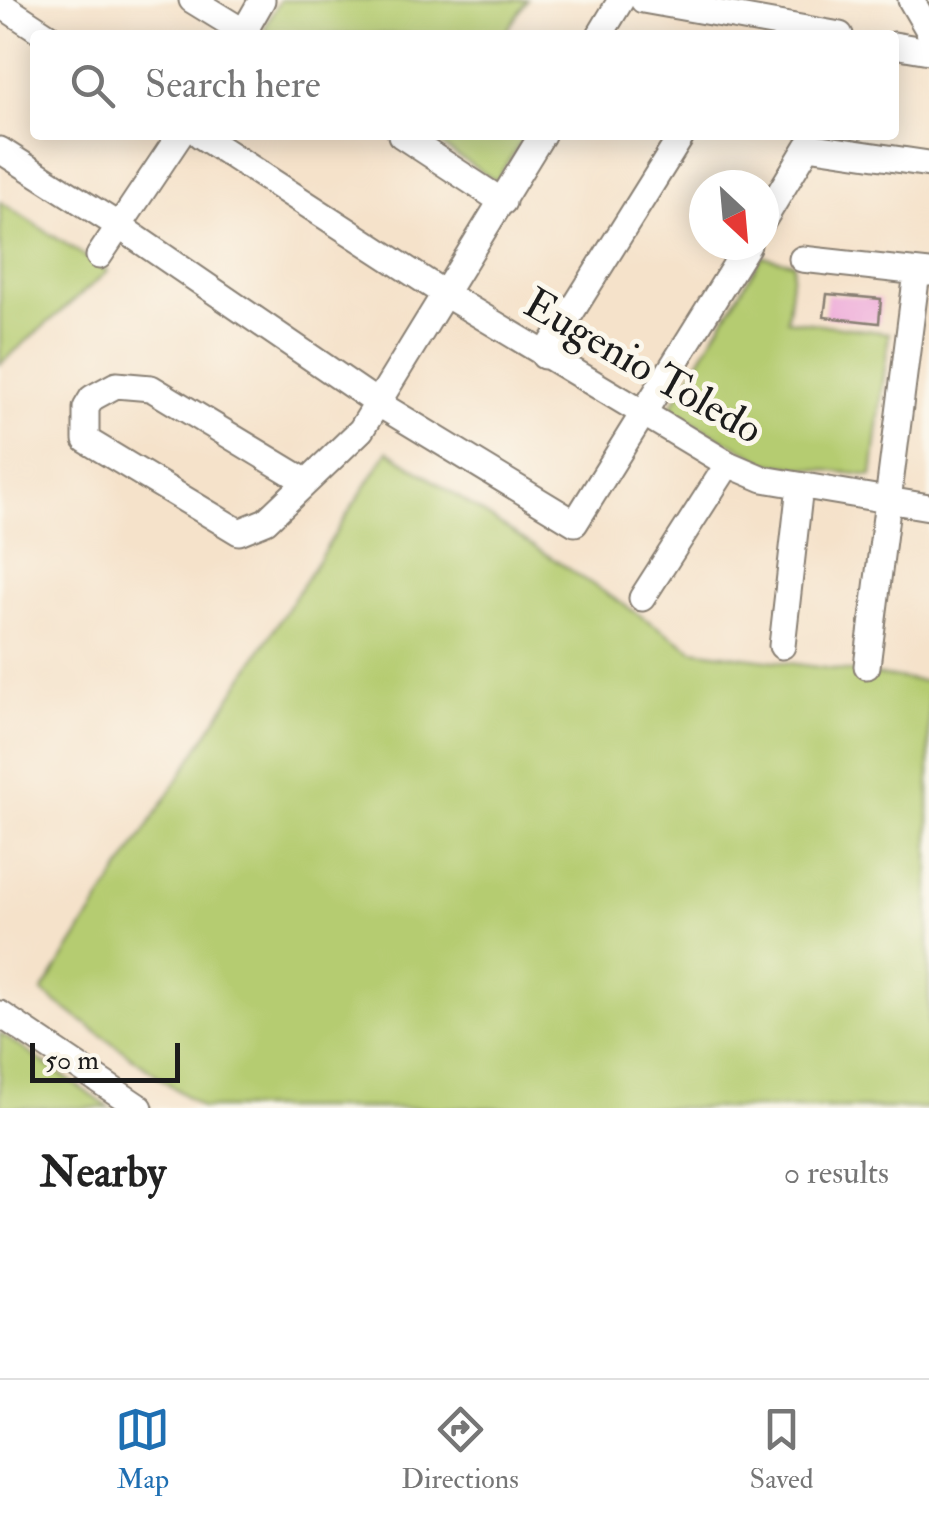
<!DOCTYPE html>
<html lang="en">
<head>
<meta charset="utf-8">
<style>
  :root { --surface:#fff; --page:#f2f2f2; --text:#222; --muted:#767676; --line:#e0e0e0; --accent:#1f6fb2 }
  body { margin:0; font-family:"IM FELL Double Pica",serif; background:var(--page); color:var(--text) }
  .compass { position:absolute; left:689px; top:170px; width:90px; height:90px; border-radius:50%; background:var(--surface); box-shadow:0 5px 25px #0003; rotate:154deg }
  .scale { position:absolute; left:30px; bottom:25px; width:150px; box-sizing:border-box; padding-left:10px; border:5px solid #1c1c1c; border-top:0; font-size:28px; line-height:35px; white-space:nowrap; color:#1c1c1c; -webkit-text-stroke:8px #fbf7ec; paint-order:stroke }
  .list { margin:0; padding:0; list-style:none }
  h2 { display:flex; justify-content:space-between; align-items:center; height:130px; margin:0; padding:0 40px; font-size:42px }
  h2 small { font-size:32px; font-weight:400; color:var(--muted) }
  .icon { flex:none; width:55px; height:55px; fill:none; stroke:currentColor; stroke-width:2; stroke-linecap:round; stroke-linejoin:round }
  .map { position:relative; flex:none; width:929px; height:1108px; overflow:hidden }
  .search { position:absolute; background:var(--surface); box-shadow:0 5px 25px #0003; left:30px; right:30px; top:30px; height:110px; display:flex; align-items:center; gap:25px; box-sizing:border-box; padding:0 35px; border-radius:10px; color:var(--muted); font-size:38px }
  .sheet { height:270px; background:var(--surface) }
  nav { display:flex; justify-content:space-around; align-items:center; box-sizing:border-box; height:140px; border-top:2px solid var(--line); background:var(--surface); font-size:28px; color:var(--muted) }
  nav a { display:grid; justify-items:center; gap:5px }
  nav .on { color:var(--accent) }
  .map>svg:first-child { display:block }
  .green { fill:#b5cc71; stroke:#687446; stroke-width:2.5 }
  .building { fill:#eda7d8 }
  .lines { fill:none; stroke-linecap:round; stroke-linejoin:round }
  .minor-casing { stroke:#887f73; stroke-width:29 }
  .minor { stroke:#fff; stroke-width:25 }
  .labels { text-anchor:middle; stroke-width:10; stroke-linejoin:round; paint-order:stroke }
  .street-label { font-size:42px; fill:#1c1c1c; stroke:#fbf7ec }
</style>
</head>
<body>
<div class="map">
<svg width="929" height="1108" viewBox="0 0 929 1108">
  <rect width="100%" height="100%" fill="#fbf7ec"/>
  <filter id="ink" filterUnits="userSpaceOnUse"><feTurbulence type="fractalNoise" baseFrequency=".01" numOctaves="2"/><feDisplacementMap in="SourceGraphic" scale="20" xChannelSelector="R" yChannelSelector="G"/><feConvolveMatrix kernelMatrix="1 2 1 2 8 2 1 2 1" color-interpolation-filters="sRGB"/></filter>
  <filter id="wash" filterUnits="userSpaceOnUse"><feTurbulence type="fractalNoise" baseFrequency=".0048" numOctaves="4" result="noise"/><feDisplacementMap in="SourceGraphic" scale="40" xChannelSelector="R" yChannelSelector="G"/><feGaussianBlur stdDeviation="2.25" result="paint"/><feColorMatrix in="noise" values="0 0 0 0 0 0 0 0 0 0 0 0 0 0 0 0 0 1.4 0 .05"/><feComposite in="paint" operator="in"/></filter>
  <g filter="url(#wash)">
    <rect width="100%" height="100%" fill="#f5e2ca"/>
    <path class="green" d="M280,0H527L504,35H273L264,29Z
      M426,135H525L496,181Z
      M0,202L108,271L0,364Z
      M762,256L794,263L787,320L889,333L872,476L768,463L669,410Z
      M388,451L693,650L929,682V1108H202L42,992Z
      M0,1033L110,1108H0Z"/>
    <g id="blocks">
      <path class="building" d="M827,294L881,299L879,323L824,317Z"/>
    </g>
  </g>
  <g filter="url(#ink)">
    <use href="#blocks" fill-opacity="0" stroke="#887f73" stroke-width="2.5"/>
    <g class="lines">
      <g class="minor-casing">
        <path id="minor" d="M192,0L249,35
          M643,0L840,35
          M911,0L929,31
          M0,4L47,35
          M242,35L262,0
          M600,35L621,0
          M894,45L929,51
          M200,135L445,294L728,464L763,479L929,507
          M401,135L503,202
          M0,150L119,226L379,404L575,523L748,245
          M764,219L808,146L929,164
          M99,256L180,135
          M802,259L929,273
          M544,356L682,135
          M305,481L151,388L116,385L92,398L86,408V440L239,532L266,521L361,430L542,135
          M642,598L728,464
          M782,646L800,486
          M867,666L917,272
          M0,1014L140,1108"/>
      </g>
      <use href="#minor" class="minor"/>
    </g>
  </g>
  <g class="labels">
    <g class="street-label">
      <text transform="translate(644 365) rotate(30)" y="15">Eugenio Toledo</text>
    </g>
  </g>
</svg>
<svg class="compass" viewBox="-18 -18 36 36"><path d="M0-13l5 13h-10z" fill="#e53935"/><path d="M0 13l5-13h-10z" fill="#767676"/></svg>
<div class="scale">50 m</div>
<div class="search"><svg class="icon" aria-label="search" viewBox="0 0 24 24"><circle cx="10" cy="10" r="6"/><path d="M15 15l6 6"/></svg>Search here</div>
</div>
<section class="sheet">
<h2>Nearby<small>0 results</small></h2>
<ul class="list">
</ul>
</section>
<nav>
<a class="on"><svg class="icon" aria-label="map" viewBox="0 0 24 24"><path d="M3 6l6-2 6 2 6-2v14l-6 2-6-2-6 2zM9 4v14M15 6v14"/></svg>Map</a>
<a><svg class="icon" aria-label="directions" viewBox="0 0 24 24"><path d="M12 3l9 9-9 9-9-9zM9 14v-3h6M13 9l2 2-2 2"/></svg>Directions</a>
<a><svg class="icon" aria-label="saved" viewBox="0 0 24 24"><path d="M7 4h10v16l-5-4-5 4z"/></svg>Saved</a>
</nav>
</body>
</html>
